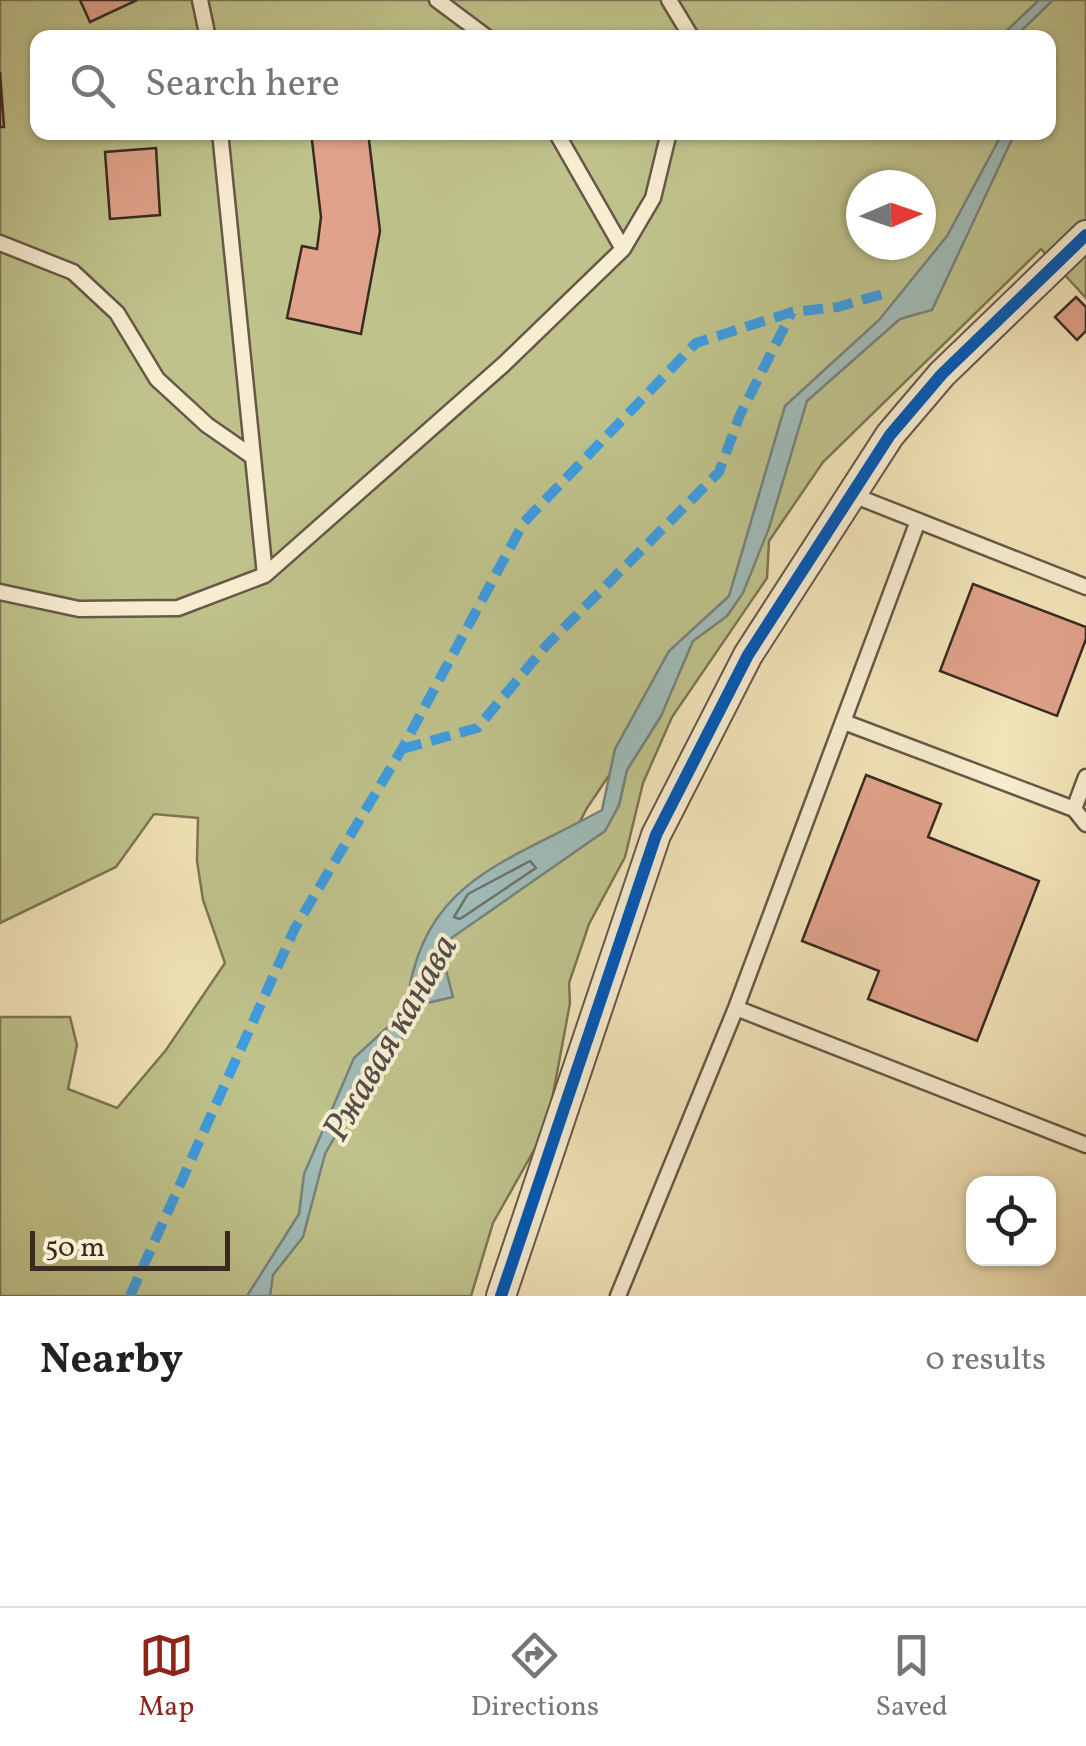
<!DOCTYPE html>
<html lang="en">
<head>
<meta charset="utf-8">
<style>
  :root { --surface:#fff; --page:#f2f2f2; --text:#222; --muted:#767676; --line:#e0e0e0; --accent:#8f2418 }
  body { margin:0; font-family:Vollkorn,serif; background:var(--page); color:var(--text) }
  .controls { position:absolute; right:30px; bottom:30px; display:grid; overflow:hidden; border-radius:20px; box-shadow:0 2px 8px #0004 }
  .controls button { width:90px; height:90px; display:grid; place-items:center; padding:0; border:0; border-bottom:2px solid var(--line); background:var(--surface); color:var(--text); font:50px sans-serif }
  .compass { position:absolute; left:846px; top:170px; width:90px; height:90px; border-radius:50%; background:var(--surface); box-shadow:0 2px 8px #0004; rotate:88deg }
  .scale { position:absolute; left:30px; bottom:25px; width:200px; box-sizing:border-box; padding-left:10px; border:5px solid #392a22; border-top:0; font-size:28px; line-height:35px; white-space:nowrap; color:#392a22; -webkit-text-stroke:8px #f7edd1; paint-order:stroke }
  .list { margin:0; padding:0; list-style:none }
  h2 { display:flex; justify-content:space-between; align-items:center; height:130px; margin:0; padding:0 40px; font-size:42px }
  h2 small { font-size:32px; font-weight:400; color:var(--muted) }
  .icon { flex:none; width:55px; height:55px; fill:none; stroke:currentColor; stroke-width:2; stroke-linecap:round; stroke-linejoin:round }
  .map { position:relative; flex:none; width:1086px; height:1296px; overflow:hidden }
  .search { position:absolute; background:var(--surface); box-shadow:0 2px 8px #0004; left:30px; right:30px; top:30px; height:110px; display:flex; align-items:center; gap:25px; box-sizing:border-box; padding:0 35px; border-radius:20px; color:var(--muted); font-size:38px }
  .sheet { height:310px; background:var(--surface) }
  nav { display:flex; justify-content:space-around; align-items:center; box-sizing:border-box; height:140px; border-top:2px solid var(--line); background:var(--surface); font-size:28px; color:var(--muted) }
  nav a { display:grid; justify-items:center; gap:5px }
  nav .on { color:var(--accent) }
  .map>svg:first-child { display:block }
  .green { fill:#bfc28b; stroke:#7c7656; stroke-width:2.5; fill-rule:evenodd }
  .water { fill:#a0bcb9; stroke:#77827d; stroke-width:2.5 }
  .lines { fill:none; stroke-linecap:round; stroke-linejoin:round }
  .shore { stroke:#6c736e; stroke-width:2.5 }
  .building { fill:#e0a28b; stroke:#392a22; stroke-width:2.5 }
  .service-casing { stroke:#675848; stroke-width:19 }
  .minor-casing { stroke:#675848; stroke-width:32 }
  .service { stroke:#f7edd1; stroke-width:14 }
  .minor { stroke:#f7edd1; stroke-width:28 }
  .quiet { stroke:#3e9ce0; stroke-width:10; stroke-dasharray:20 10; stroke-linecap:butt }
  .cycleway-casing { stroke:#f7edd1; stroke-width:19 }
  .cycleway { stroke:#0057b8; stroke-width:12 }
  .labels { text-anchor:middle; stroke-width:8; stroke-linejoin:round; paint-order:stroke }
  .water-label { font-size:38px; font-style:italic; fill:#534e48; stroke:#f7edd1 }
</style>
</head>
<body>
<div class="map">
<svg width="1086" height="1296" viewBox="0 0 1086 1296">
  <rect width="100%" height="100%" fill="#f2e4b8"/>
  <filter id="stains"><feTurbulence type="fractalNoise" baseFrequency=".002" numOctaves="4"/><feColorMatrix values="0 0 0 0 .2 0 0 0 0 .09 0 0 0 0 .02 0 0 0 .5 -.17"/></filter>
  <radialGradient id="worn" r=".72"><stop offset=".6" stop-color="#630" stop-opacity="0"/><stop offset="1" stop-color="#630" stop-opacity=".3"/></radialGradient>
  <path class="green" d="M0,0H1086V298L1041,249L823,462L769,541L767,578L672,717L643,783L625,857L589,924L569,983L570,1003L547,1127L493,1223L471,1296H0V1017H70L77,1045L68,1089L117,1108L166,1050L225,963L203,900L197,861L198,818L154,814L116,867L0,923ZM38,38H1048V132H38ZM861,185H921V245H861ZM670,685L661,716L627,770L619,805L605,831L559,862L587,808Z"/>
  <path class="water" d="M1039,0H1053L1015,37H1000Z
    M1003,132L1013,133V137L932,310L900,319L807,401L769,528L743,593L727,616L693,641L661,716L627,770L619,805L605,831L450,939L443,958L453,997L427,1003L412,1019L373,1095L341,1126L325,1154L303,1237L273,1275L270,1296H247L299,1214L304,1174L354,1058L406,1010C420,881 502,865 602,810L615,749L669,651L729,596L785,406L879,320L947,236Z"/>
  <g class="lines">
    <path class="shore" d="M530,861L536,868L460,919L454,917L468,894Z"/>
  </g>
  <path class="building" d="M80,0H137L90,22Z
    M0,72L4,127H0Z
    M311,132H368L380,231L361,334L287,318L302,246L317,249L321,217Z
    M156,148L160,215L110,219L105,152Z
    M1076,297L1086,307V331L1077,340L1055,317Z
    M973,584L1086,627V639L1057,716L940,671Z
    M866,775L941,804L928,837L1039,881L977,1041L868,999L879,971L802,941Z"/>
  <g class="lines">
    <g class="service-casing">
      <path id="service" d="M200,0L208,38
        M437,0L488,38
        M669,0L692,38
        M220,132L265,575
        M556,132L623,249
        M0,243L73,272L117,313L157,379L207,425L253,457
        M853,490L863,499L1086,587
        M0,592L79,609L178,608L265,575L504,364L623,249L653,198L669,132
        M844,722L1074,809L1086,824
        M1074,809L1086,777
        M736,1008L1086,1145
        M618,1296L736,1008L918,521"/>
    </g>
    <g class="minor-casing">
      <path id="minor" d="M501,1296L656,835L748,655L890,435L942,374L1086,235"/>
    </g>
    <use href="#service" class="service"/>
    <use href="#minor" class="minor"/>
    <path class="quiet" d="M402,749L477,728L546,646L719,472L740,415L792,312
      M130,1296L295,928L402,749L524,522L696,343L792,312L838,307L886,293"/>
    <g class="cycleway-casing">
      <path id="cycleway" d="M501,1296L656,835L748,655L890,435L942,374L1086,235"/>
    </g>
    <use href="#cycleway" class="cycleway"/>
  </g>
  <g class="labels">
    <g class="water-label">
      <text transform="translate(389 1037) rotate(-60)" y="13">Ржавая канава</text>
    </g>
  </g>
  <rect width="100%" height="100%" filter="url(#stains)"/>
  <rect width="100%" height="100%" fill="url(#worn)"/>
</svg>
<div class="controls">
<button><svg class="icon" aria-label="locate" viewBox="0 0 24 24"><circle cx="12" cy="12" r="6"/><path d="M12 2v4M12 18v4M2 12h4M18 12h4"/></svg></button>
</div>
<svg class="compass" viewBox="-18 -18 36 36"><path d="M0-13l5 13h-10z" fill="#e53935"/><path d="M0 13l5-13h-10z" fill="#767676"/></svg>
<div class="scale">50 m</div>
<div class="search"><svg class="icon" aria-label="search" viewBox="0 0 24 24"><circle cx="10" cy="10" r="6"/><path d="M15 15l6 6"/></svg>Search here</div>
</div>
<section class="sheet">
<h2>Nearby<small>0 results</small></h2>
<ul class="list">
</ul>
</section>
<nav>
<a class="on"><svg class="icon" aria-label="map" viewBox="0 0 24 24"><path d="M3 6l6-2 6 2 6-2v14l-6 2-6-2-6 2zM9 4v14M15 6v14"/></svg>Map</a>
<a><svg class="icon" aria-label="directions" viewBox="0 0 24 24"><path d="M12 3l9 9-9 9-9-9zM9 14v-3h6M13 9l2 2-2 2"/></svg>Directions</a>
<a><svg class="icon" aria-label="saved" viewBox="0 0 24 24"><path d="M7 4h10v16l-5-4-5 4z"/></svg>Saved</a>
</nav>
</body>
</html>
